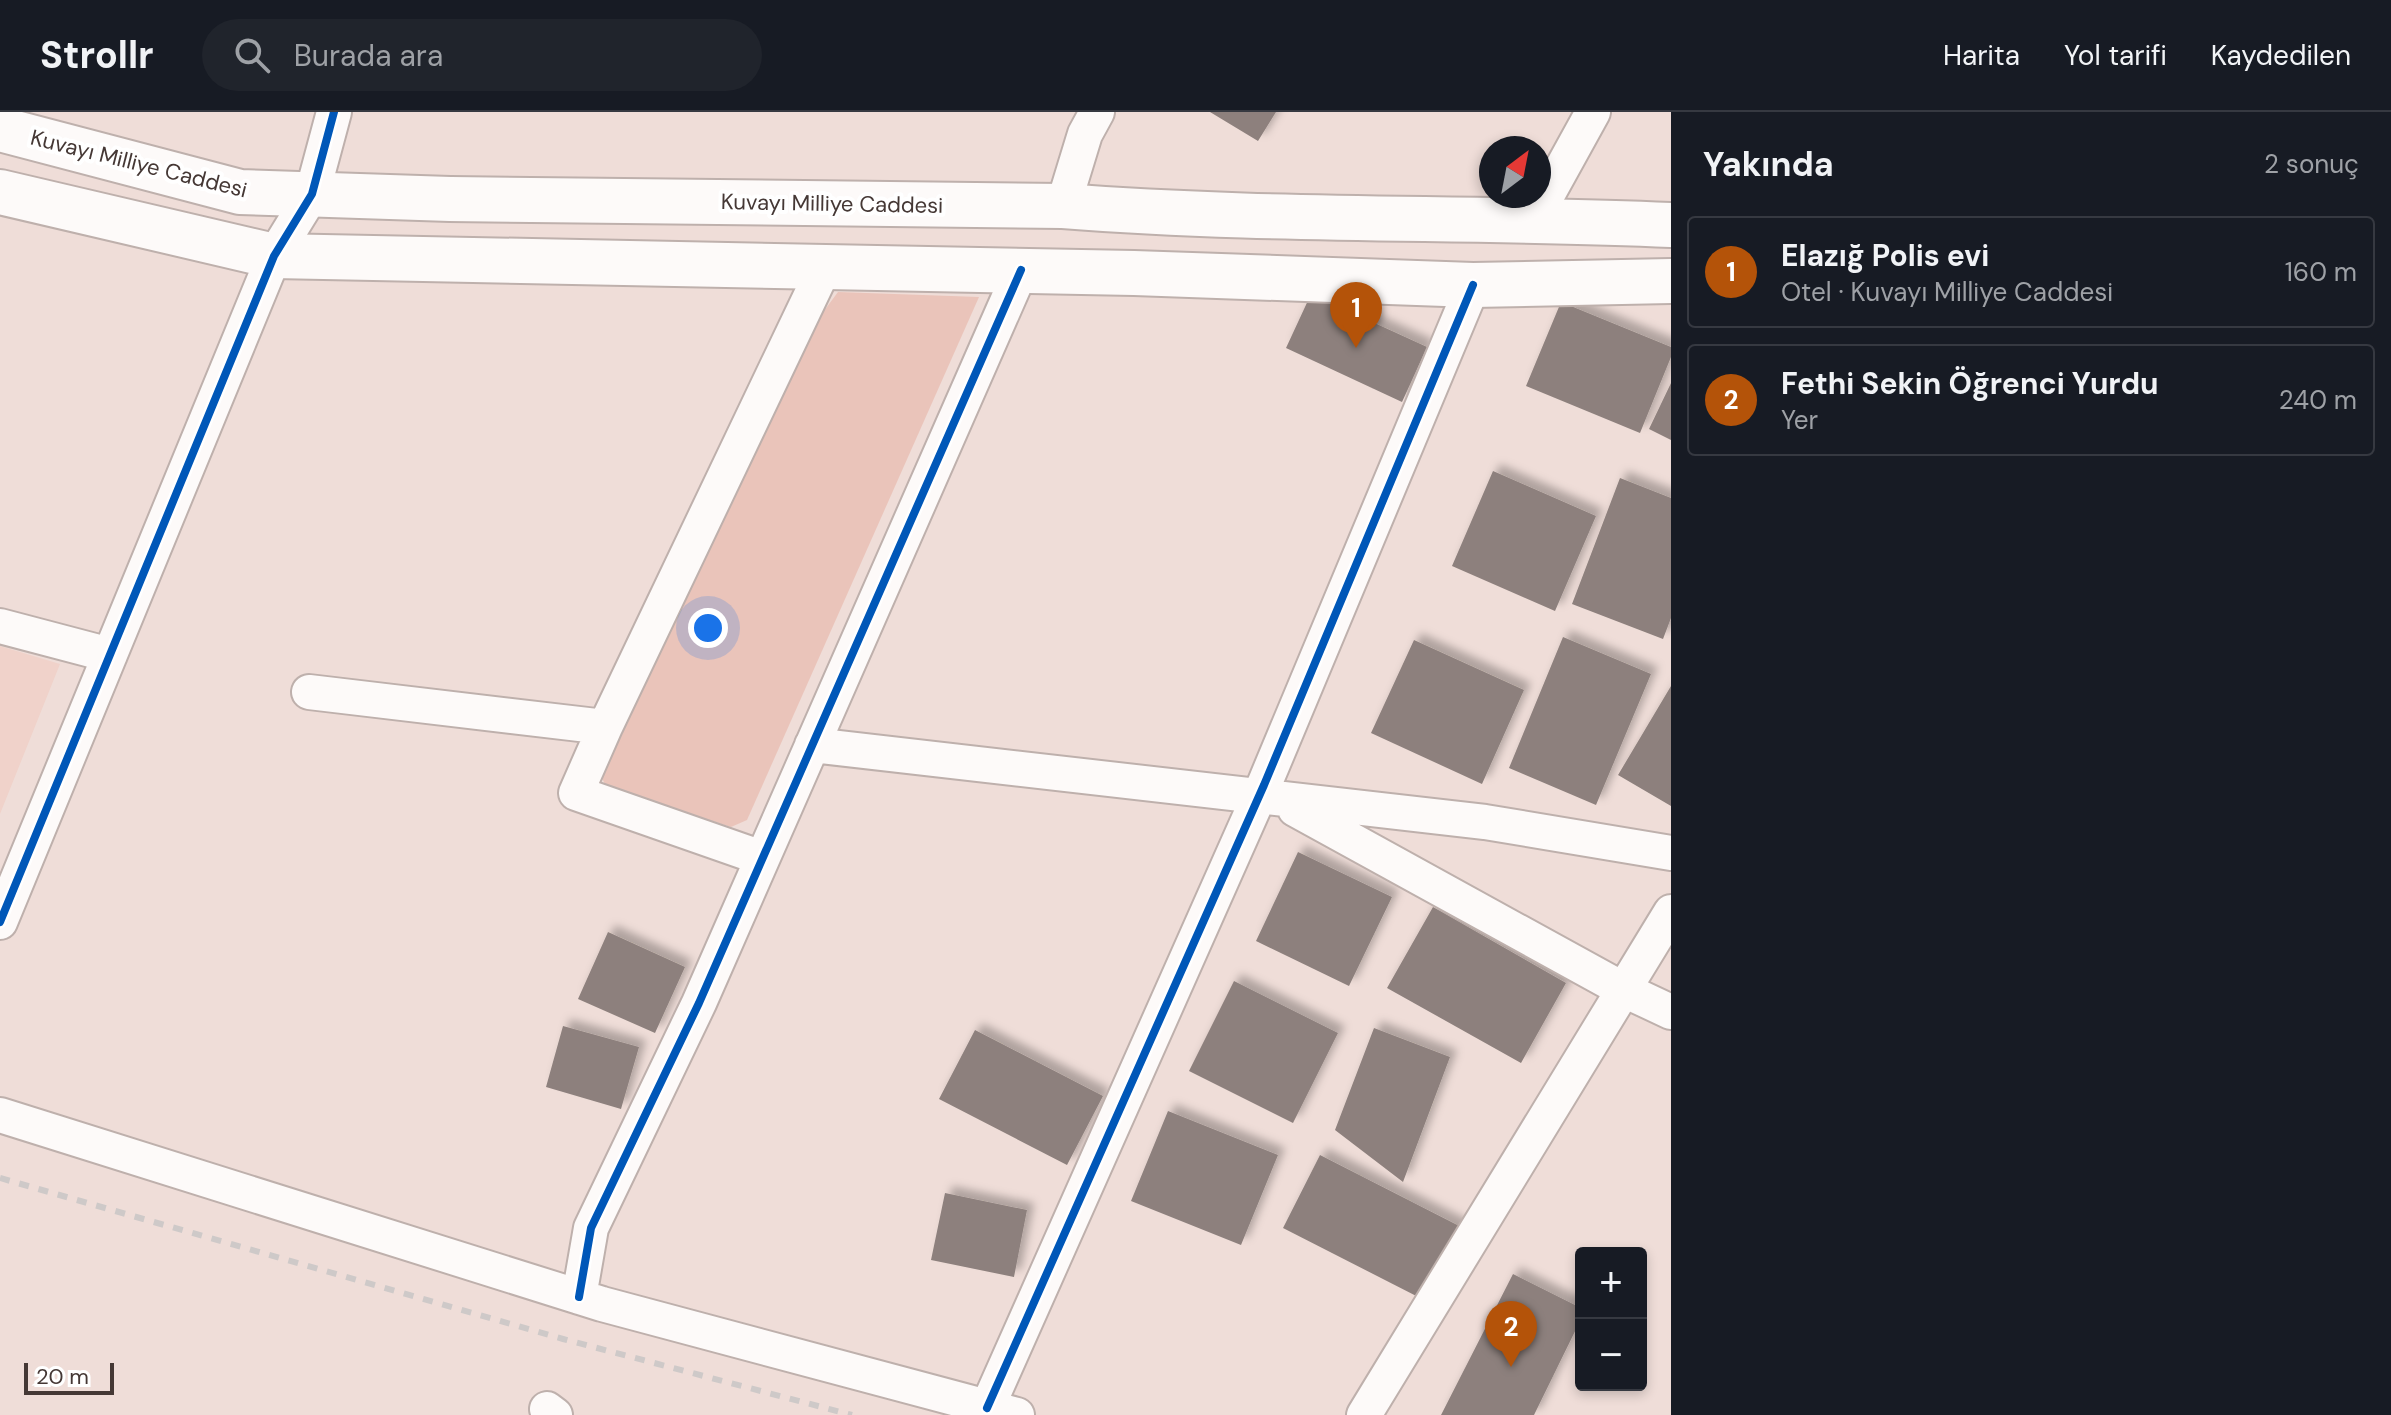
<!DOCTYPE html>
<html lang="tr">
<head>
<meta charset="utf-8">
<style>
  :root { --surface:#171b24; --page:#20242c; --text:#f1f3f6; --muted:#9ea1a6; --line:#363941; --accent:#b45309 }
  body { margin:0; font-family:"DM Sans",sans-serif; background:var(--page); color:var(--text) }
  .controls { position:absolute; right:24px; bottom:24px; display:grid; overflow:hidden; border-radius:8px; box-shadow:0 4px 12px #0003 }
  .controls button { width:72px; height:72px; display:grid; place-items:center; padding:0; border:0; border-bottom:2px solid var(--line); background:var(--surface); color:var(--text); font:40px sans-serif }
  .compass { position:absolute; left:1479px; top:24px; width:72px; height:72px; border-radius:50%; background:var(--surface); box-shadow:0 4px 12px #0003; rotate:32deg }
  .scale { position:absolute; left:24px; bottom:20px; width:90px; box-sizing:border-box; padding-left:8px; border:4px solid #453835; border-top:0; font-size:22px; line-height:28px; white-space:nowrap; color:#453835; -webkit-text-stroke:6px #fff; paint-order:stroke }
  .you { position:absolute; left:708px; top:516px; width:28px; height:28px; margin:-20px; border:6px solid #fff; border-radius:50%; background:#1a73e8; box-shadow:0 0 0 12px #1a73e833 }
  .badge { display:grid; place-items:center; width:52px; height:52px; border-radius:50%; background:var(--accent); color:#fff; font-size:26px; font-weight:700 }
  .pin { position:absolute; translate:-50% -66px; filter:drop-shadow(0 2px 4px #0008) }
  .pin::after { content:''; position:absolute; top:42px; width:28px; height:24px; background:inherit; clip-path:polygon(0 0,100% 0,50% 100%) }
  .list { margin:0; padding:0; list-style:none }
  h2 { display:flex; justify-content:space-between; align-items:center; height:104px; margin:0; padding:0 32px; font-size:34px }
  h2 small { font-size:26px; font-weight:400; color:var(--muted) }
  .list li { display:grid; grid-template-columns:52px 1fr auto; gap:24px; align-items:center; box-sizing:border-box; height:112px; margin:0 16px 16px; padding:0 16px; border:2px solid var(--line); border-radius:8px }
  .list b { display:block; font-size:30px; white-space:nowrap }
  .list p { margin:0; font-size:26px; white-space:nowrap; color:var(--muted) }
  .list em { font-size:26px; font-style:normal; color:var(--muted) }
  .icon { flex:none; width:44px; height:44px; fill:none; stroke:currentColor; stroke-width:2; stroke-linecap:round; stroke-linejoin:round }
  .map { position:relative; flex:none; width:1671px; height:1303px; overflow:hidden }
  header { display:flex; align-items:center; gap:48px; box-sizing:border-box; height:112px; padding:0 40px; background:var(--surface); border-bottom:2px solid var(--line) }
  header strong { font-size:38px }
  nav { display:flex; gap:44px; margin-inline-start:auto; font-size:28px }
  .search { width:560px; height:72px; background:var(--page); display:flex; align-items:center; gap:20px; box-sizing:border-box; padding:0 28px; border-radius:44px; color:var(--muted); font-size:30px }
  main { display:flex }
  aside { flex:1; background:var(--surface) }
  .map>svg:first-child { display:block }
  .built { fill:#f0d2ca }
  .green { fill:#eac4ba }
  .building { fill:#8d807d; filter:url(#shadow) }
  .lines { fill:none; stroke-linecap:round; stroke-linejoin:round }
  .street-casing { stroke:#beb0ac; stroke-width:38 }
  .secondary-casing { stroke:#beb0ac; stroke-width:48 }
  .street { stroke:#fdfaf9; stroke-width:34 }
  .secondary { stroke:#fdfaf9; stroke-width:44 }
  .rail { stroke:#cec9c8; stroke-width:6; stroke-dasharray:10 10; stroke-linecap:butt }
  .cycleway-casing { stroke:#fff; stroke-width:13 }
  .cycleway { stroke:#0057b8; stroke-width:8 }
  .labels { text-anchor:middle; stroke-width:8; stroke-linejoin:round; paint-order:stroke }
  .street-label { font-size:22px; fill:#453835; stroke:#fff }
</style>
</head>
<body>
<header>
<strong>Strollr</strong>
<div class="search"><svg class="icon" aria-label="search" viewBox="0 0 24 24"><circle cx="10" cy="10" r="6"/><path d="M15 15l6 6"/></svg>Burada ara</div>
<nav><a>Harita</a><a>Yol tarifi</a><a>Kaydedilen</a></nav>
</header>
<main>
<div class="map">
<svg width="1671" height="1303" viewBox="0 0 1671 1303">
  <defs>
    <filter id="shadow"><feDropShadow dx="7" dy="-7" stdDeviation="4" flood-color="#0004"/></filter>
  </defs>
  <rect width="100%" height="100%" fill="#efddd8"/>
  <path class="built" d="M0,534L60,552L0,702Z"/>
  <path class="green" d="M838,180L979,185L747,708L731,715L606,675L600,661L815,211Z"/>
  <path class="building" d="M1210,0H1276L1258,29Z
    M1311,182L1427,235L1402,290L1286,236Z
    M1561,190L1671,235V245L1640,321L1526,274Z
    M1671,271V328L1649,317Z
    M1493,359L1596,404L1555,499L1452,454Z
    M1620,366L1671,386V506L1663,527L1572,492Z
    M1563,525L1651,562L1596,693L1509,656Z
    M1414,528L1524,578L1482,672L1371,621Z
    M1671,574V694L1618,663Z
    M1298,740L1392,785L1349,874L1256,829Z
    M1433,795L1566,871L1521,951L1387,876Z
    M608,820L685,855L655,921L578,887Z
    M1234,869L1338,921L1293,1011L1189,959Z
    M563,914L639,935L621,997L546,975Z
    M1374,916L1450,945L1403,1070L1335,1018Z
    M975,918L1103,984L1067,1053L939,987Z
    M1168,999L1278,1043L1241,1133L1131,1089Z
    M1320,1043L1467,1118L1430,1191L1283,1116Z
    M945,1081L1027,1098L1014,1165L931,1148Z
    M1513,1162L1581,1196V1207L1534,1303H1441Z"/>
  <g class="lines">
    <g class="street-casing">
      <path id="street" d="M1063,94L1085,22L1097,0
        M1534,107L1593,0
        M0,514L110,543
        M309,580L605,615
        M812,633L1485,710L1671,741
        M1295,697L1624,878L1671,900
        M762,746L576,681L605,615L825,154
        M0,810L274,144L312,82L334,0
        M0,1003L602,1192L1017,1303
        M579,1185L591,1116L699,891L1021,158
        M987,1296L1264,673L1473,173
        M547,1297L555,1303
        M1364,1303L1671,800"/>
    </g>
    <g class="secondary-casing">
      <path id="secondary" d="M0,17L240,80L450,87L1063,94C1265,110 1469,104 1671,113
        M0,80L274,144L1134,161L1473,173L1671,169"/>
    </g>
    <use href="#street" class="street"/>
    <use href="#secondary" class="secondary"/>
    <path class="rail" d="M0,1066L563,1227L852,1303"/>
    <g class="cycleway-casing">
      <path id="cycleway" d="M0,810L274,144L312,82L334,0
        M579,1185L591,1116L699,891L1021,158
        M987,1296L1264,673L1473,173"/>
    </g>
    <use href="#cycleway" class="cycleway"/>
  </g>
  <g class="labels">
    <g class="street-label">
      <text transform="translate(139 51) rotate(14)" y="8">Kuvayı Milliye Caddesi</text>
      <text transform="translate(832 91) rotate(1)" y="8">Kuvayı Milliye Caddesi</text>
    </g>
  </g>
</svg>
<div class="controls">
<button>+</button>
<button>−</button>
</div>
<svg class="compass" viewBox="-18 -18 36 36"><path d="M0-13l5 13h-10z" fill="#e53935"/><path d="M0 13l5-13h-10z" fill="#9ea1a6"/></svg>
<div class="scale">20 m</div>
<div class="you"></div>
<div class="pin badge" style="left:1356px;top:236px">1</div>
<div class="pin badge" style="left:1511px;top:1255px">2</div>
</div>
<aside>
<h2>Yakında<small>2 sonuç</small></h2>
<ul class="list">
<li><span class="badge">1</span><div><b>Elazığ Polis evi</b><p>Otel · Kuvayı Milliye Caddesi</p></div><em>160 m</em></li>
<li><span class="badge">2</span><div><b>Fethi Sekin Öğrenci Yurdu</b><p>Yer</p></div><em>240 m</em></li>
</ul>
</aside>
</main>
</body>
</html>
